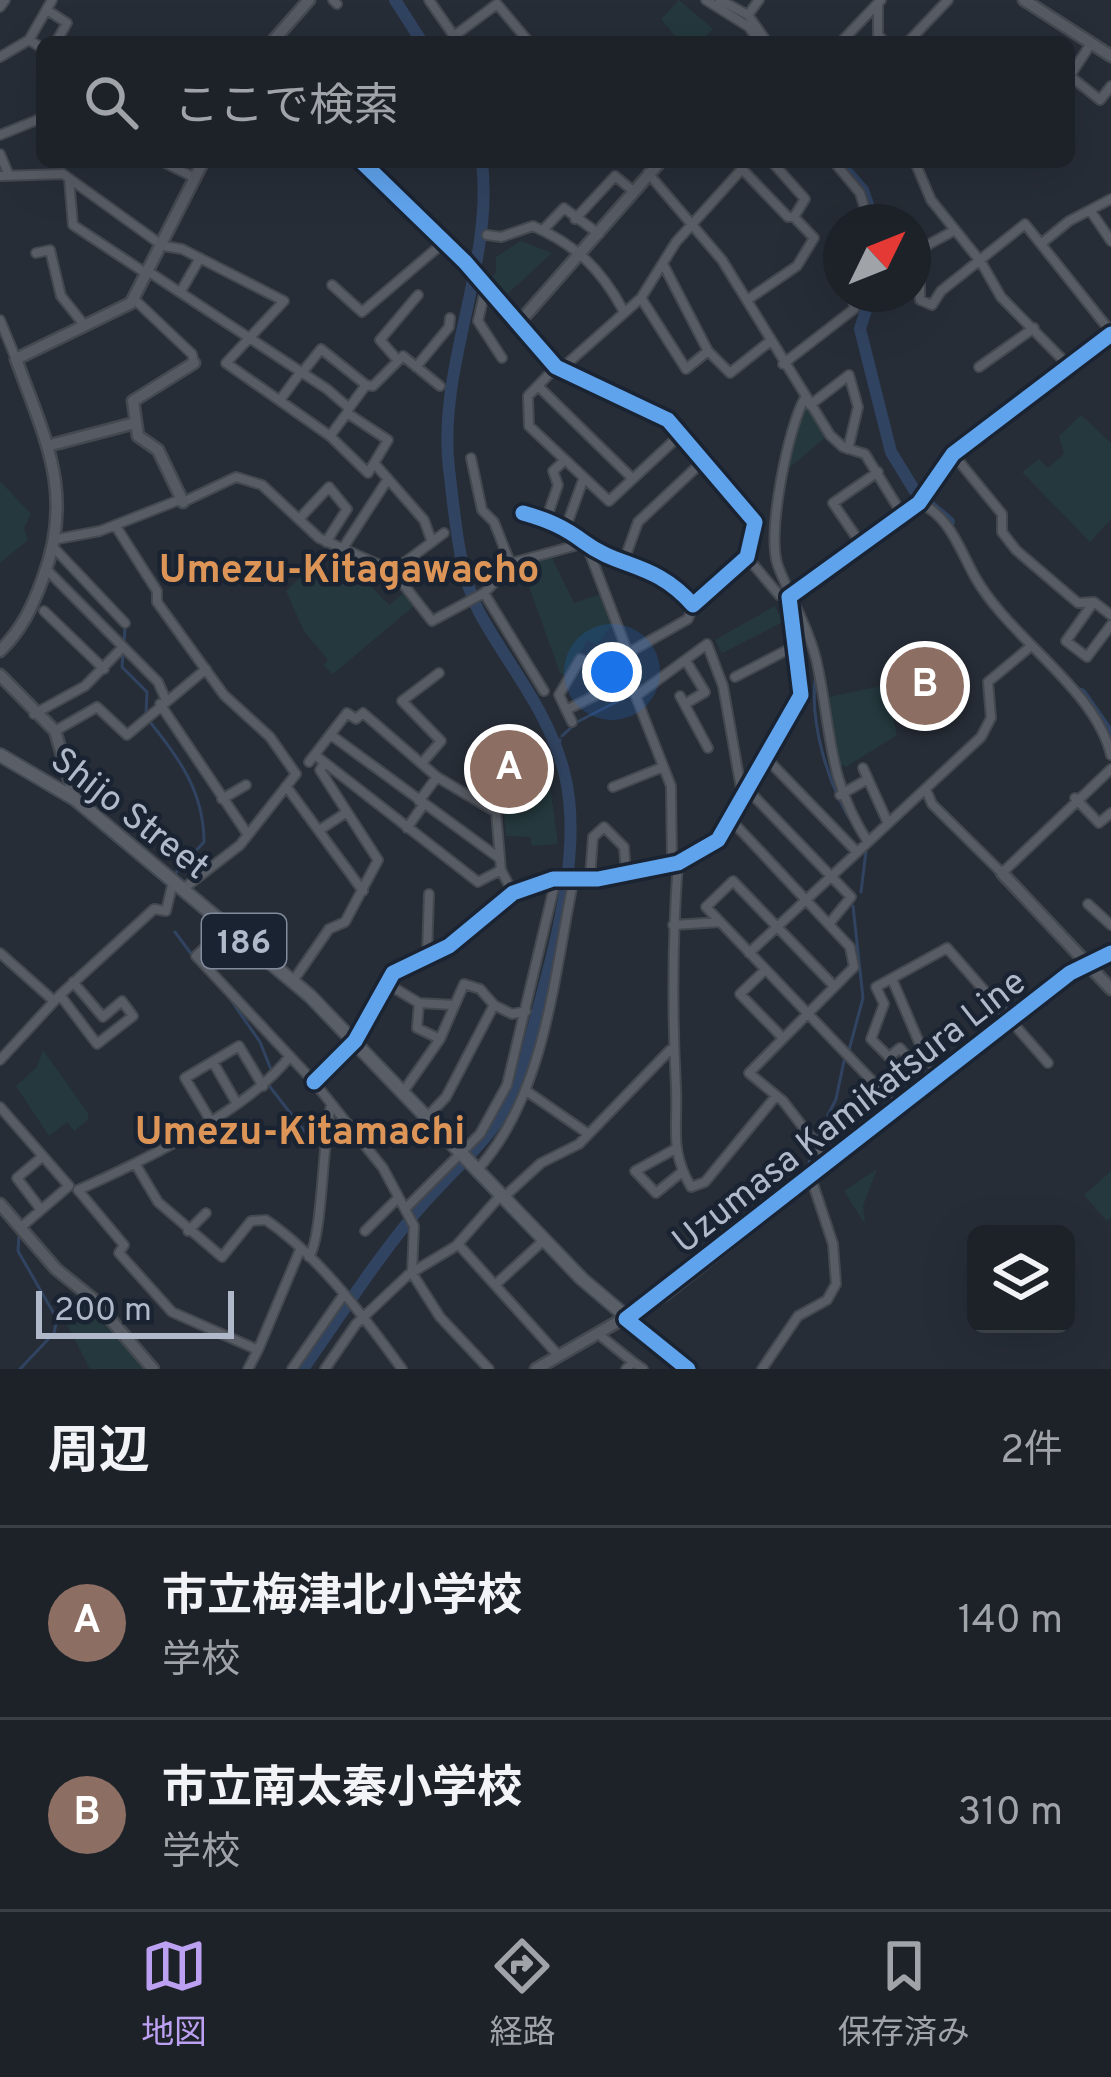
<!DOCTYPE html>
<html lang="ja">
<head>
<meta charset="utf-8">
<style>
  :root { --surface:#1d2229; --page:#252a31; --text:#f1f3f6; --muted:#a0a4a8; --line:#3b3f46; --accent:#bca0f2 }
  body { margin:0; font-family:Overpass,"Noto Sans JP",sans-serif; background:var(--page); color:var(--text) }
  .controls { position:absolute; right:36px; bottom:36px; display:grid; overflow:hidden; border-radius:18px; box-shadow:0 12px 48px #0002 }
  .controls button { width:108px; height:108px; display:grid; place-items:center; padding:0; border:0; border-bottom:3px solid var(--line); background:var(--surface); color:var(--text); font:60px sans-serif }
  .compass { position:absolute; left:823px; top:204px; width:108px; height:108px; border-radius:50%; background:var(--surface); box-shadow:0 12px 48px #0002; rotate:47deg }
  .scale { position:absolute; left:36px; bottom:30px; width:198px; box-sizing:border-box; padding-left:12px; border:6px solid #b0b9c9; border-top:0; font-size:33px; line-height:42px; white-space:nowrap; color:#b0b9c9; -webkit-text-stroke:9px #1a2332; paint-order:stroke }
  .you { position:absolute; left:612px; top:672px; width:42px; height:42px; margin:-30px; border:9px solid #fff; border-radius:50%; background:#1a73e8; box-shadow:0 0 0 18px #1a73e833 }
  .badge { display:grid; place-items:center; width:78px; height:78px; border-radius:50%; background:var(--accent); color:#fff; font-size:39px; font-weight:700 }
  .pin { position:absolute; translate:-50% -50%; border:6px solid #fff; box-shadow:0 3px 12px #0006 }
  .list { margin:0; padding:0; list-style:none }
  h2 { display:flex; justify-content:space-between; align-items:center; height:156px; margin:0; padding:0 48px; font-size:51px }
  h2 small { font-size:39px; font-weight:400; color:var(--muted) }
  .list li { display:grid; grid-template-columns:78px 1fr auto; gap:36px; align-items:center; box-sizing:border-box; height:192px; padding:0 48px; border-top:3px solid var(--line) }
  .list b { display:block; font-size:45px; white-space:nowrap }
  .list p { margin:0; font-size:39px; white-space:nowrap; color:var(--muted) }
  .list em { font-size:39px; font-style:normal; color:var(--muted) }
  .icon { flex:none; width:66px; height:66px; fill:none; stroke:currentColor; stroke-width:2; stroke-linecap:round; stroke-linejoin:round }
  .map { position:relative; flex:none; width:1111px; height:1369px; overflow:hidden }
  .search { position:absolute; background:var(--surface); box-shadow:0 12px 48px #0002; left:36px; right:36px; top:36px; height:132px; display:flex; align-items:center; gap:30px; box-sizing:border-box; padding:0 42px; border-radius:18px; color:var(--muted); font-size:45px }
  .sheet { height:540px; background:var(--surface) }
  nav { display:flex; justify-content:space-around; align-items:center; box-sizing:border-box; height:168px; border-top:3px solid var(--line); background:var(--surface); font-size:33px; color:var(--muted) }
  nav a { display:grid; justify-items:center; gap:6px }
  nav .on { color:var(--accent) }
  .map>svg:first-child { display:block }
  .green { fill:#24383d }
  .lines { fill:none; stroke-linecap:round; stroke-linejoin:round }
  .stream { stroke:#304360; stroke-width:3 }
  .river { stroke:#304360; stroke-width:12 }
  .street-casing { stroke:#44484f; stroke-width:12 }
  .secondary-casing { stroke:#44484f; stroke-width:15 }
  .primary-casing { stroke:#444a53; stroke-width:16 }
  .street { stroke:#585c64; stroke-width:8 }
  .secondary { stroke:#565a63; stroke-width:10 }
  .primary { stroke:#5a5e67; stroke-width:12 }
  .cycleway-casing { stroke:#1a2332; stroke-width:22 }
  .cycleway { stroke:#60a3ed; stroke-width:15 }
  .labels { text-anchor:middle; stroke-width:9; stroke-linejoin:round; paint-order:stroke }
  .shield { fill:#1a2332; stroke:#838c9c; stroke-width:3 }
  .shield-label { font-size:33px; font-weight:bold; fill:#b0b9c9 }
  .street-label { font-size:36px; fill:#b0b9c9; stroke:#1a2332 }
  .neighbourhood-label { font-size:39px; font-weight:bold; fill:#dd9557; stroke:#1a2332 }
</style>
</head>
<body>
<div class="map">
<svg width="1111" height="1369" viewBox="0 0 1111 1369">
  <rect width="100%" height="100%" fill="#272d37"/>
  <path class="green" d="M679,0L713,29L700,42H680L661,19Z
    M521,241L552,253L500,301L487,284L496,272V257Z
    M805,400L828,435L780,476Z
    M1081,415L1111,443V519L1090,542L1022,472L1039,459L1048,468L1064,454L1059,436Z
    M0,481L31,514L24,528L28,540L0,563Z
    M551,556L574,603L600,594L612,624L597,645L587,640L569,677L560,673L521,564Z
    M317,562L346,584L356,571L389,605L404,593L414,606L333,674L323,665L328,660L304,631L286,591Z
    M775,606L783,622L722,653L715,640Z
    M885,685L897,735L846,767L837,762L824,698Z
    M516,764L520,774L547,764L558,844L532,846L530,837L506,836L503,804L510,779L503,771Z
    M43,1050L88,1113V1120L74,1131L67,1122L49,1136L16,1086L37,1067Z
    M877,1169L863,1206L865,1224L844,1191Z
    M1111,1171V1218L1107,1221L1084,1195Z
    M77,1297L148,1369H90L62,1315Z"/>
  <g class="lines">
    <path class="stream" d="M125,628L122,667L147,692L146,714
      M816,673C808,722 829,789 856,829
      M150,722C180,759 204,793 204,842L172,877
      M562,736L577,722L630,695
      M558,752L560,740
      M861,892L866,851
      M175,932L192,955
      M226,993L260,1042L272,1072
      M849,1050L863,998L853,906
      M267,1083L305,1132
      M817,1138L836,1099L844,1061
      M807,1177L812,1145
      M19,1236L18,1251L57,1319L54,1333L20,1369"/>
    <path class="river" d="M395,0L422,42
      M839,163L863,190L874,222
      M871,294L860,329L891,452L918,496L949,522
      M1081,694L1111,737
      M303,1369C339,1318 373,1264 413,1216C452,1168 499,1137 521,1077C541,987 588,862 564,772C549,712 508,665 479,612C458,571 455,515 449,469C437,367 494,264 482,162"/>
    <g class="street-casing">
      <path id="street" d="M333,0L337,4
        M429,0L454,36L497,4L529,42
        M706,0L749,27L759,42
        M720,0L748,15L767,42
        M878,4V35L885,42
        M0,7L5,0
        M47,10L67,23L56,42
        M748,15L759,0
        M29,40L42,48
        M841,42L881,0
        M908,42L948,0
        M1090,45L1070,76L1100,100L1111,86
        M0,57L29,40L52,0
        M0,135L42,118
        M0,154L8,173
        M163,162L195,178
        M362,162L465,262L556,367L668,420L755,522L747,557L693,605C654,561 620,569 584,542C564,527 548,520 523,513
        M834,162L860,193L869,222
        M858,162H859
        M915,162L931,200L981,262L1001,297L1066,363
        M648,173L722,260L830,435L843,447L865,454L902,514
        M0,176L63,174L163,246L182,249L284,301L226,363L330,436L368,473L388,440L347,413L330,436
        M69,179L73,225L147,274
        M1090,210L1111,241
        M575,219L615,176L632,190
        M543,230L564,208L599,234
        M487,235L501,237L533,226C576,245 601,269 623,310
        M1042,243L1069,221L1111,199
        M36,253L50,250L61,296L85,326
        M913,253L955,230
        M663,264L708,351L730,373L769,342
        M149,272L327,389L349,408L347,413
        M913,284L920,285V300L932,305L941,291L1025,224L1111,332
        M332,285L362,312L443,243
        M486,286L478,321L502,358
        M181,291L200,258
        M641,298L686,369L708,351
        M134,299L192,354L194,363
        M747,300L797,266L814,238L794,217
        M0,320L16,359
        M395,357L380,340L418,295
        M783,364L854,309L853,294
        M416,367L449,327L450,318
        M556,367L528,396L529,426L609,501L679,436
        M979,367L1034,328
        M561,369L641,298L676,242L742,169L788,217H794L805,199L772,162
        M301,374L321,349L366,385L373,386L403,356L440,386
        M538,386L633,479
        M805,398C789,424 766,534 778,566C791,600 811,631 818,668C832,736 828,780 868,842
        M280,400L300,373
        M810,405L849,375L858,407L848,449
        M349,408L366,385
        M953,454L1002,514V532L1016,550L1078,603L1094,602L1111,615
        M471,458L482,510L494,522L511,565
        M374,463L424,520L432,542
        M183,502L236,477L262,485L319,538L393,571L432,621L484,593L515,562L585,543
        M919,503C949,515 960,550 975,577C1010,639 1095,688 1111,755
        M299,519L329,487L347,509L326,542
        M546,520L558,485L553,471L564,461
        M115,525L157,591V602L224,695L270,737L296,774L240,845L183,889
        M566,527L583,480
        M57,539L100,531L179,500
        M861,544L833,503L878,472
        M587,546L628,653L629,679L671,786L672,864
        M54,548L125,623
        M343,548L388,479
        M747,557L779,595L788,599
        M625,558L638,522L700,464
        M46,569L158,682L166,700
        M393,571L444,533
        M484,593L544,691
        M1093,603L1066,641L1087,657L1111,625
        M44,611L104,669
        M628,653L688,619L693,605
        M735,677L795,646
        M636,696L707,644L723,686L742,794
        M680,696L708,748
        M160,704L248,835
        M685,704L705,692L686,661
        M566,710L629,679
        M34,714L85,686L122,648
        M572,722L559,695L580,659L606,670L615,686
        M55,731L97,707L127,735L206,669
        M331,735L499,858
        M315,755L478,882L501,870
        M767,759L857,852
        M309,762L347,713L356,719L363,713L437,777L496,812L501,870L513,893
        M422,763L441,741L402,701L439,673
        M863,768L887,821
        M286,786L363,891
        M613,787L663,767
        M747,789L851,897L829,924
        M927,792L932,804L1002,873L1111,769
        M840,795L868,779
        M1075,798L1099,823L1111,813
        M222,799L246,785
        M419,801L437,777
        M730,819L850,947L854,967L749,1073L783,1101L830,1162
        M407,828L424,804
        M321,829L347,812
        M678,863C672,942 672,1010 676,1088C678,1128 669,1149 691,1187L705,1182L776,1096
        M590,878L593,837L604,827L624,847L626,873
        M1088,904L1111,925
        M673,925L720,922
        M227,927L196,956L314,1082L383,1168L414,1226L412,1273L440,1317L489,1369
        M0,953L54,1001
        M749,953L981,737L991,718L988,682L1030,647
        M427,955L429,894
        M765,970L740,994L782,1037
        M892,979L924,1054L940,1074
        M293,981L329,929L345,922L378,860L320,770L324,763
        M384,982L419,1003L454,1005
        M834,986L733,881L706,907L899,1109
        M60,995L97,1044L133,1016L122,1001L103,1017L73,982
        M419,1003L417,1028L440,1039
        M494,1005L512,1014L526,1011
        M290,1056C248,1111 141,1162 78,1190L124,1245L119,1253L172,1312L258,1350L300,1250
        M0,1060L60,995L154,909L166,911L173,882
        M213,1062L236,1102
        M314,1082L355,1041L393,973L449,946L513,893L553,879H598L678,863L718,840L801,695L789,597L919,503L953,454L1111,334
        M929,1083L900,1048L889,1057L871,1039L884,1004L876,987L947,948L1048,1063
        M525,1090L587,1133
        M403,1092L440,1039L464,984L480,989L494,1005L446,1097L427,1117
        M0,1107L69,1186L20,1228
        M209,1118L185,1078L239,1046L263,1086
        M677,1148L635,1171L656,1193L682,1172
        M136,1165L158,1202L222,1257L251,1221L266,1220C319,1256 365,1318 402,1369
        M478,1169C546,1094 554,973 574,878
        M505,1196L541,1163L579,1144L670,1050
        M39,1207L17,1178L43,1156
        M406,1208L480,1134L507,1085L556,879
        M188,1231L206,1213
        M365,1231L398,1198
        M458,1244L558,1355
        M309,1257C323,1235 322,1142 331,1106
        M495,1285L544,1240
        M597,1333L633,1362
        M248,1369L258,1350
        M292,1369L342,1297
        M325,1369L356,1324L408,1275L456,1246L500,1196
        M626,1369L633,1362L643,1369
        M762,1369L798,1316L827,1300L836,1284L833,1244L811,1178"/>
    </g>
    <g class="secondary-casing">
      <path id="secondary" d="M1024,0L1111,56
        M454,36L459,42
        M272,42L309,0
        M517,325L660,162
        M47,446L135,423
        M183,502L158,450L138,436L133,401L194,363
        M0,651C22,629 32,608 43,578C75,493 45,439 16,359L131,303L203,162
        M0,675L55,731L75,799
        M1002,873L1111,989
        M0,1204L56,1269L92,1298L153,1369
        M536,1369L664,1295L1070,973L1111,953"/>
    </g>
    <g class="primary-casing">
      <path id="primary" d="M0,755L75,799L310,996L582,1279L688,1369"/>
    </g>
    <use href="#street" class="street"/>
    <use href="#secondary" class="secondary"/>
    <use href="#primary" class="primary"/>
    <g class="cycleway-casing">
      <path id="cycleway" d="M362,162L465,262L556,367L668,420L755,522L747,557L693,605C654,561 620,569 584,542C564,527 548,520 523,513
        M314,1082L355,1041L393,973L449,946L513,893L553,879H598L678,863L718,840L801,695L789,597L919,503L953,454L1111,334
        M688,1369L626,1319L1070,973L1111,953"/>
    </g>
    <use href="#cycleway" class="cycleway"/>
  </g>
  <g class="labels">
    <rect class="shield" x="202" y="914" width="84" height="54" rx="9"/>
    <g class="shield-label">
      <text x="244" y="953">186</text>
    </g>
    <g class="street-label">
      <text transform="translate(131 812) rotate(38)" y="13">Shijo Street</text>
      <text transform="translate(848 1110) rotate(-38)" y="13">Uzumasa Kamikatsura Line</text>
    </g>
    <g class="neighbourhood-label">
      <text x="349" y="582">Umezu-Kitagawacho</text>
      <text x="300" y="1144">Umezu-Kitamachi</text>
    </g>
  </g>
</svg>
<div class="controls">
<button><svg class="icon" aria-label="layers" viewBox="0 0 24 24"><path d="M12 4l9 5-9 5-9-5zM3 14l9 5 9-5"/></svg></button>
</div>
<svg class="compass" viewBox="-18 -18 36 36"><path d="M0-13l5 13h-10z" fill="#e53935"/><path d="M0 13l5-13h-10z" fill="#a0a4a8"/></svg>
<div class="scale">200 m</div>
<div class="you"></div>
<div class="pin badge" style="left:509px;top:769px;background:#8d6e63">A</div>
<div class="pin badge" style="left:925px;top:686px;background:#8d6e63">B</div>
<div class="search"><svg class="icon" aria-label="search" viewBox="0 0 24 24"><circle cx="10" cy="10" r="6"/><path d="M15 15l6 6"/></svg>ここで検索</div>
</div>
<section class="sheet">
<h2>周辺<small>2件</small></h2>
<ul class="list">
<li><span class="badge" style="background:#8d6e63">A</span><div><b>市立梅津北小学校</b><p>学校</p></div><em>140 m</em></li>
<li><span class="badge" style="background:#8d6e63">B</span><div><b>市立南太秦小学校</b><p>学校</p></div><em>310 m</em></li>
</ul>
</section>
<nav>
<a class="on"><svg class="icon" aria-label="map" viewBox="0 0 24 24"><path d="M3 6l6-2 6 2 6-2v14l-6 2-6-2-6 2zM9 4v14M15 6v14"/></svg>地図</a>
<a><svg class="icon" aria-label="directions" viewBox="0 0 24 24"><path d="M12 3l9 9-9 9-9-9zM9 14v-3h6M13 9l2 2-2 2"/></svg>経路</a>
<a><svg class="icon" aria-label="saved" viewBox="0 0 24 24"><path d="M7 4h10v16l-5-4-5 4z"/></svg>保存済み</a>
</nav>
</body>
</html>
